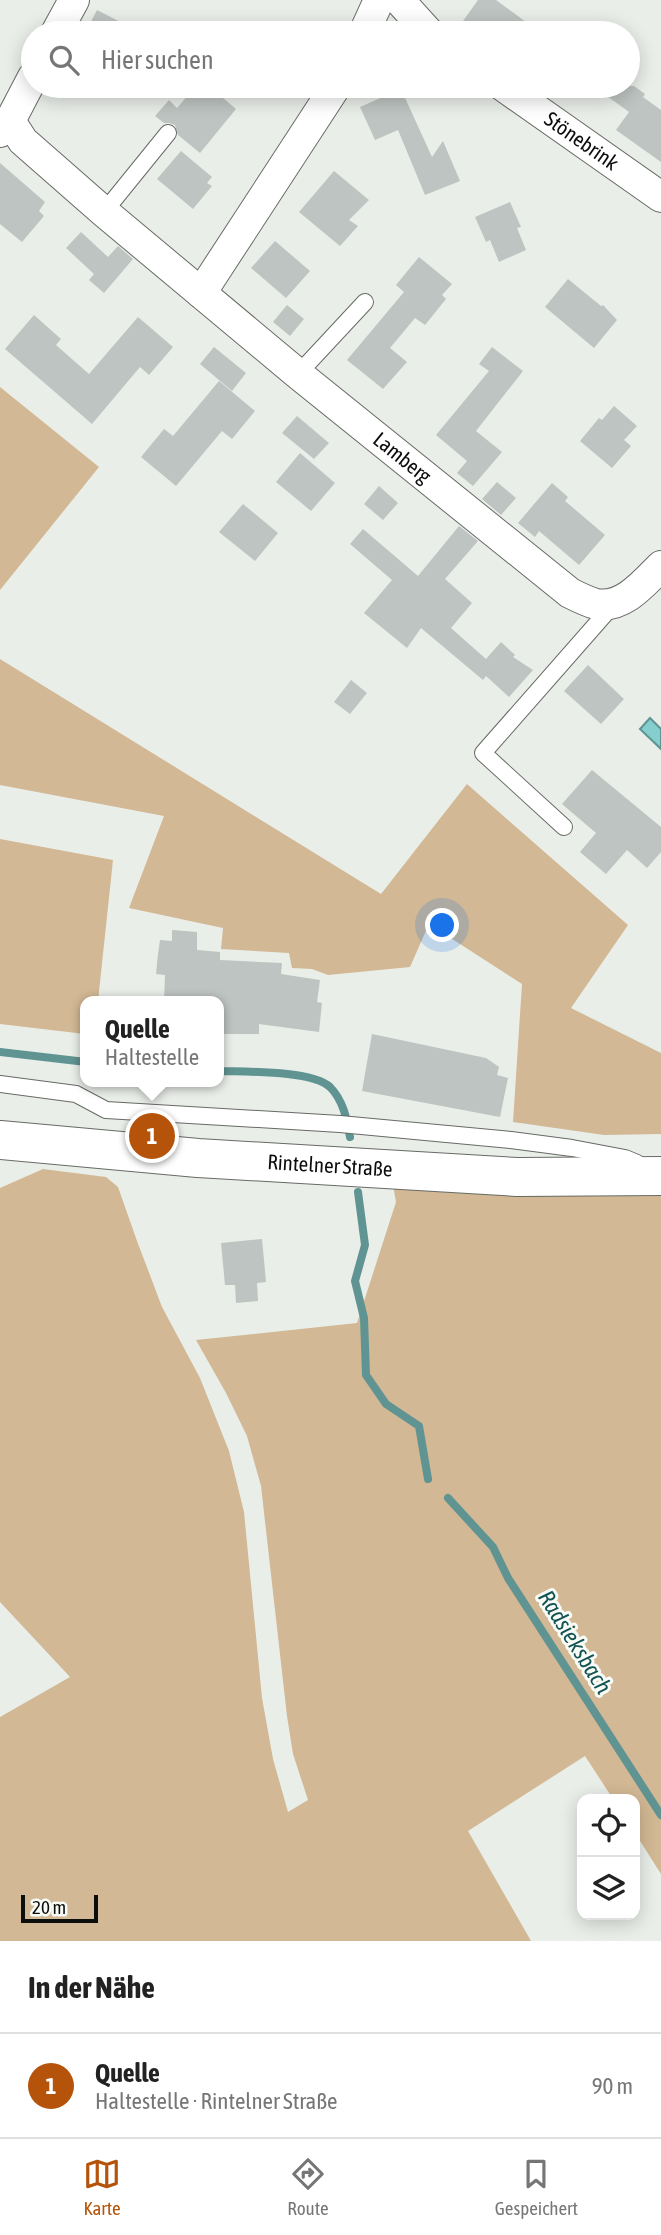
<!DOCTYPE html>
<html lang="de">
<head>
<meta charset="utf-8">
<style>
  :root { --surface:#fff; --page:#f6f6f6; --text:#222; --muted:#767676; --line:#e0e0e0; --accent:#b45309 }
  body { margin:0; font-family:"Asap Condensed",sans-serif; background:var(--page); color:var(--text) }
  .controls { position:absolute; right:21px; bottom:21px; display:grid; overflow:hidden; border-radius:14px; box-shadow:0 4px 18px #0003 }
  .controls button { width:63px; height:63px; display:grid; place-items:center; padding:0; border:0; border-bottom:2px solid var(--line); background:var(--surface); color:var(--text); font:35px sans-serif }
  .scale { position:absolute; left:21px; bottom:18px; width:77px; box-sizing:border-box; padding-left:7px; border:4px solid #0c0e0c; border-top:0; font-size:19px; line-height:24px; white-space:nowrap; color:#0c0e0c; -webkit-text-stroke:5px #f8fbf6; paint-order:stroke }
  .you { position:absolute; left:443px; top:926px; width:24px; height:24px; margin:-18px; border:5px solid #fff; border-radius:50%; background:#1a73e8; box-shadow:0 0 0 10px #1a73e833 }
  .badge { display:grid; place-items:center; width:46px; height:46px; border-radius:50%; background:var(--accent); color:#fff; font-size:23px; font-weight:700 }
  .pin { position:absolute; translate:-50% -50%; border:4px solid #fff; box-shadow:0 2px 7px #0006 }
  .popup { position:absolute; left:80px; top:996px; width:144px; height:91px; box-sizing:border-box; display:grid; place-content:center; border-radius:14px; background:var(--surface); filter:drop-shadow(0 2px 5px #0005); font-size:23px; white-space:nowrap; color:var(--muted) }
  .popup b { font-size:26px; color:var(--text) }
  .popup::after { content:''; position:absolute; left:50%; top:100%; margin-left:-14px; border:14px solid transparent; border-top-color:var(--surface) }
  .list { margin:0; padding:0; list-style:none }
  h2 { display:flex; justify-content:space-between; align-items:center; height:91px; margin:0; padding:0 28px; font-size:30px }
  h2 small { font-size:23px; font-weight:400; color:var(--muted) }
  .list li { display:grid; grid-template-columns:46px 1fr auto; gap:21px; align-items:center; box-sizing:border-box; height:105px; padding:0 28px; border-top:2px solid var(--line) }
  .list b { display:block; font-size:26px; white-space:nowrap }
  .list p { margin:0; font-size:23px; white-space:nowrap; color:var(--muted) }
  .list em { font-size:23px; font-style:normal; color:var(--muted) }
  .icon { flex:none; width:38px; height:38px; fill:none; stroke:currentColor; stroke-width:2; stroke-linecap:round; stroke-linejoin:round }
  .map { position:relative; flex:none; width:661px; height:1941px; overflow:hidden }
  .search { position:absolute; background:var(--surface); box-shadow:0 4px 18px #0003; left:21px; right:21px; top:21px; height:77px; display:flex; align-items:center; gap:18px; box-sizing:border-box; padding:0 24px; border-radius:38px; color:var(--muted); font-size:26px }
  .sheet { height:196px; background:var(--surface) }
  nav { display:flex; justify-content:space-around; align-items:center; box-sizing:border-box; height:98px; border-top:2px solid var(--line); background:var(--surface); font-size:19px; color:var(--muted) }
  nav a { display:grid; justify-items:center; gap:4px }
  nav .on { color:var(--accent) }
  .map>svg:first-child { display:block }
  .green { fill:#d2b894 }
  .water { fill:#84cecd; stroke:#609493; stroke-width:2 }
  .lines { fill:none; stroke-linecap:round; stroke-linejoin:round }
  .stream { stroke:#609493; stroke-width:8 }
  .building { fill:#bec4c1 }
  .lane-casing { stroke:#676a65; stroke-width:18 }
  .street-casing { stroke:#676a65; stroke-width:32 }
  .primary-casing { stroke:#676a65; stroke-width:40 }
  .lane { stroke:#fff; stroke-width:16 }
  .street { stroke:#fff; stroke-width:30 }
  .primary { stroke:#fff; stroke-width:38 }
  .labels { text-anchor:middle; stroke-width:6; stroke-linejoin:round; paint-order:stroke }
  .street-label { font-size:21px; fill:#0c0e0c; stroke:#f8fbf6 }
  .water-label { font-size:23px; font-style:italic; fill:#125353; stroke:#f8fbf6 }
</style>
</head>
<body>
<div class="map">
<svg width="661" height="1941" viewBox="0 0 661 1941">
  <rect width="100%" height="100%" fill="#eaeee9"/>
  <path class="green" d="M0,387L99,467L0,590Z
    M0,659L381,894L467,784L628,925L571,1008L661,1053V1134L604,1135L513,1122L522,984L429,924L410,967L328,975L312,969L292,968L289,953L221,949L223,928L129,908L164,816L0,785Z
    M0,839L113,860L98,1001H86L85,1034L0,1024Z
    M43,1169L106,1177L118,1187L137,1241L162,1307L200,1378L229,1451L244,1512L262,1698L273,1759L288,1812L308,1800L293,1754L287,1716L261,1486L247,1436L226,1393L196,1340L357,1323L396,1202L393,1185L661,1190V1874L635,1833V1799H613L585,1756L468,1831L531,1941H0V1717L70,1677L0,1602V1188Z"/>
  <path class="water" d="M650,718L661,729V749L640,729Z"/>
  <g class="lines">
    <path class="stream" d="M0,1052L86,1062
      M218,1071C244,1072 312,1070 330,1087C343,1100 347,1119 350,1137
      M358,1192L365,1245L355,1281L364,1318L366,1375L386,1404L419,1426L428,1479
      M448,1498L493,1547L508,1578L661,1815"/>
  </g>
  <path class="building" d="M478,0H496L541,33H479L463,21Z
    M97,10L142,33H85Z
    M196,86H209L236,109L200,153L178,135L175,125L169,123H164L155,116L169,100L177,108Z
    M593,86H634L645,94L643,97L661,110V162L616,130L629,112Z
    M401,89L432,157L443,141L460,181L425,195L398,130L375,140L360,107Z
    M181,151L212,177L207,183L212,186L193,209L157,179Z
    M0,163L45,202L39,211L44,216L22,242L0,224Z
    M334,171L369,200L349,220L358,226L340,246L299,212Z
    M510,202L521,227L517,228L526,250L499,262L490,240L486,242L475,217Z
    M81,232L108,257L118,246L133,259L104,293L89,280L94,274L66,248Z
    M275,241L310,271L286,298L251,268Z
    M419,257L452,284L442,295L446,299L425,325L415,318L390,348L407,362L383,389L347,360L404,292L396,285Z
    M568,279L601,306L603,305L617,320L594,348L545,307Z
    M287,305L304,319L290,336L273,322Z
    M34,315L61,339L56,345L89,374L138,317L173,347L149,375L140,367L92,424L5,349Z
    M214,347L246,373L232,391L200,364Z
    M492,347L523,371L476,431L502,452L473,486L457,473L467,461L436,435L489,371L479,364Z
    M219,381L255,411L232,439L222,431L176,486L141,457L164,429L173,436Z
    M614,406L637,426L624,440L631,446L612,468L580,441L599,418L602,420Z
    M297,416L329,443L314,459L282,433Z
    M300,453L335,483L311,511L276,482Z
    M497,482L516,498L501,515L482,499Z
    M552,483L568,497L565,501L605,535L579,565L539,531L535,537L518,523Z
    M379,486L398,503L383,520L364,504Z
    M243,504L278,533L255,561L219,532Z
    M459,526L478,541L445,579L472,603L451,628L486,659L501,642L515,655L513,657L533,670L509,697L486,676L483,680L421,628L407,648L364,613L392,580L350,544L363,529L418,576Z
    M588,665L624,699L601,724L564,691Z
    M351,680L367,693L350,714L334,702Z
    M592,770L661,827V852L647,868L627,850L606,874L580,852L596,833L562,804Z
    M172,930L197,932V950L220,952V960L282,963L281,974L320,980L317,1002L322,1003L319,1032L259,1024V1034H219V1001H164L165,975L156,974L158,954L160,940L172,941Z
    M372,1034L486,1058L499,1067L497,1075L508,1078L500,1117L362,1091Z
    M262,1239L266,1282L257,1283L258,1301L236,1303L235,1285H225L221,1243Z"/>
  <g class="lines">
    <g class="lane-casing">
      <path id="lane" d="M104,212L168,133
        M298,374L365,302
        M564,827L483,753L613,605
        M0,1084L76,1094L106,1110L340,1124L511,1140L572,1148L625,1158L637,1163"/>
    </g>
    <g class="street-casing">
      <g id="street">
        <path d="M399,0L429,33"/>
        <path d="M56,33L74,0"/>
        <path d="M364,33L379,0"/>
        <path id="s1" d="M503,86L661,197"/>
        <path id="s2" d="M10,121L23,141L104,212L298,374L570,593C578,597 588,602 596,604C623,609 644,583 661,566"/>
        <path d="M0,132L10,121L33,77"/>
        <path d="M201,293L336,86"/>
      </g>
    </g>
    <g class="primary-casing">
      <g id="primary">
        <path id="s3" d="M0,1140L198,1158L517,1177L661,1176"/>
      </g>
    </g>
    <use href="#lane" class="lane"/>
    <use href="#street" class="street"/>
    <use href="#primary" class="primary"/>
  </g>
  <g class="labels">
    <g class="street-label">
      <text dy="7" stroke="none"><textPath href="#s1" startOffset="96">Stönebrink</textPath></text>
      <text dy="7" stroke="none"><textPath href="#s2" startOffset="518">Lamberg</textPath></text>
      <text dy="7" stroke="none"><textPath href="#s3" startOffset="331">Rintelner Straße</textPath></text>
    </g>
    <g class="water-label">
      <text transform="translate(575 1642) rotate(58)" y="8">Radsieksbach</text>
    </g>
  </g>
</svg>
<div class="controls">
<button><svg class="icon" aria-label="locate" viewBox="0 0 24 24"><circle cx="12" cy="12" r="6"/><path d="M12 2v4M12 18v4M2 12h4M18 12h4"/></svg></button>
<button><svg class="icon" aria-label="layers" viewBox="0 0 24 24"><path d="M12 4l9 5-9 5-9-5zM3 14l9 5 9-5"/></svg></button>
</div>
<div class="scale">20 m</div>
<div class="you"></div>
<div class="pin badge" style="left:152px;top:1136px">1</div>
<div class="popup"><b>Quelle</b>Haltestelle</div>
<div class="search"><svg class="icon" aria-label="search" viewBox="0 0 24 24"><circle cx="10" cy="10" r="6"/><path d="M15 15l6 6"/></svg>Hier suchen</div>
</div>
<section class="sheet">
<h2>In der Nähe<small></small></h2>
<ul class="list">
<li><span class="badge">1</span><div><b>Quelle</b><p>Haltestelle · Rintelner Straße</p></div><em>90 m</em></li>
</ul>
</section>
<nav>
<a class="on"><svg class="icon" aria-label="map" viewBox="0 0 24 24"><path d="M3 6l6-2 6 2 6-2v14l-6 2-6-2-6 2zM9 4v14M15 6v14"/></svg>Karte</a>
<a><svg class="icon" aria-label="directions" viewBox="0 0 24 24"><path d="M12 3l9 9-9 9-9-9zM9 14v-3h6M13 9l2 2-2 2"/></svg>Route</a>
<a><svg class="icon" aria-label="saved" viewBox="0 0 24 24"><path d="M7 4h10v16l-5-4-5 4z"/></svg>Gespeichert</a>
</nav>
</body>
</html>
